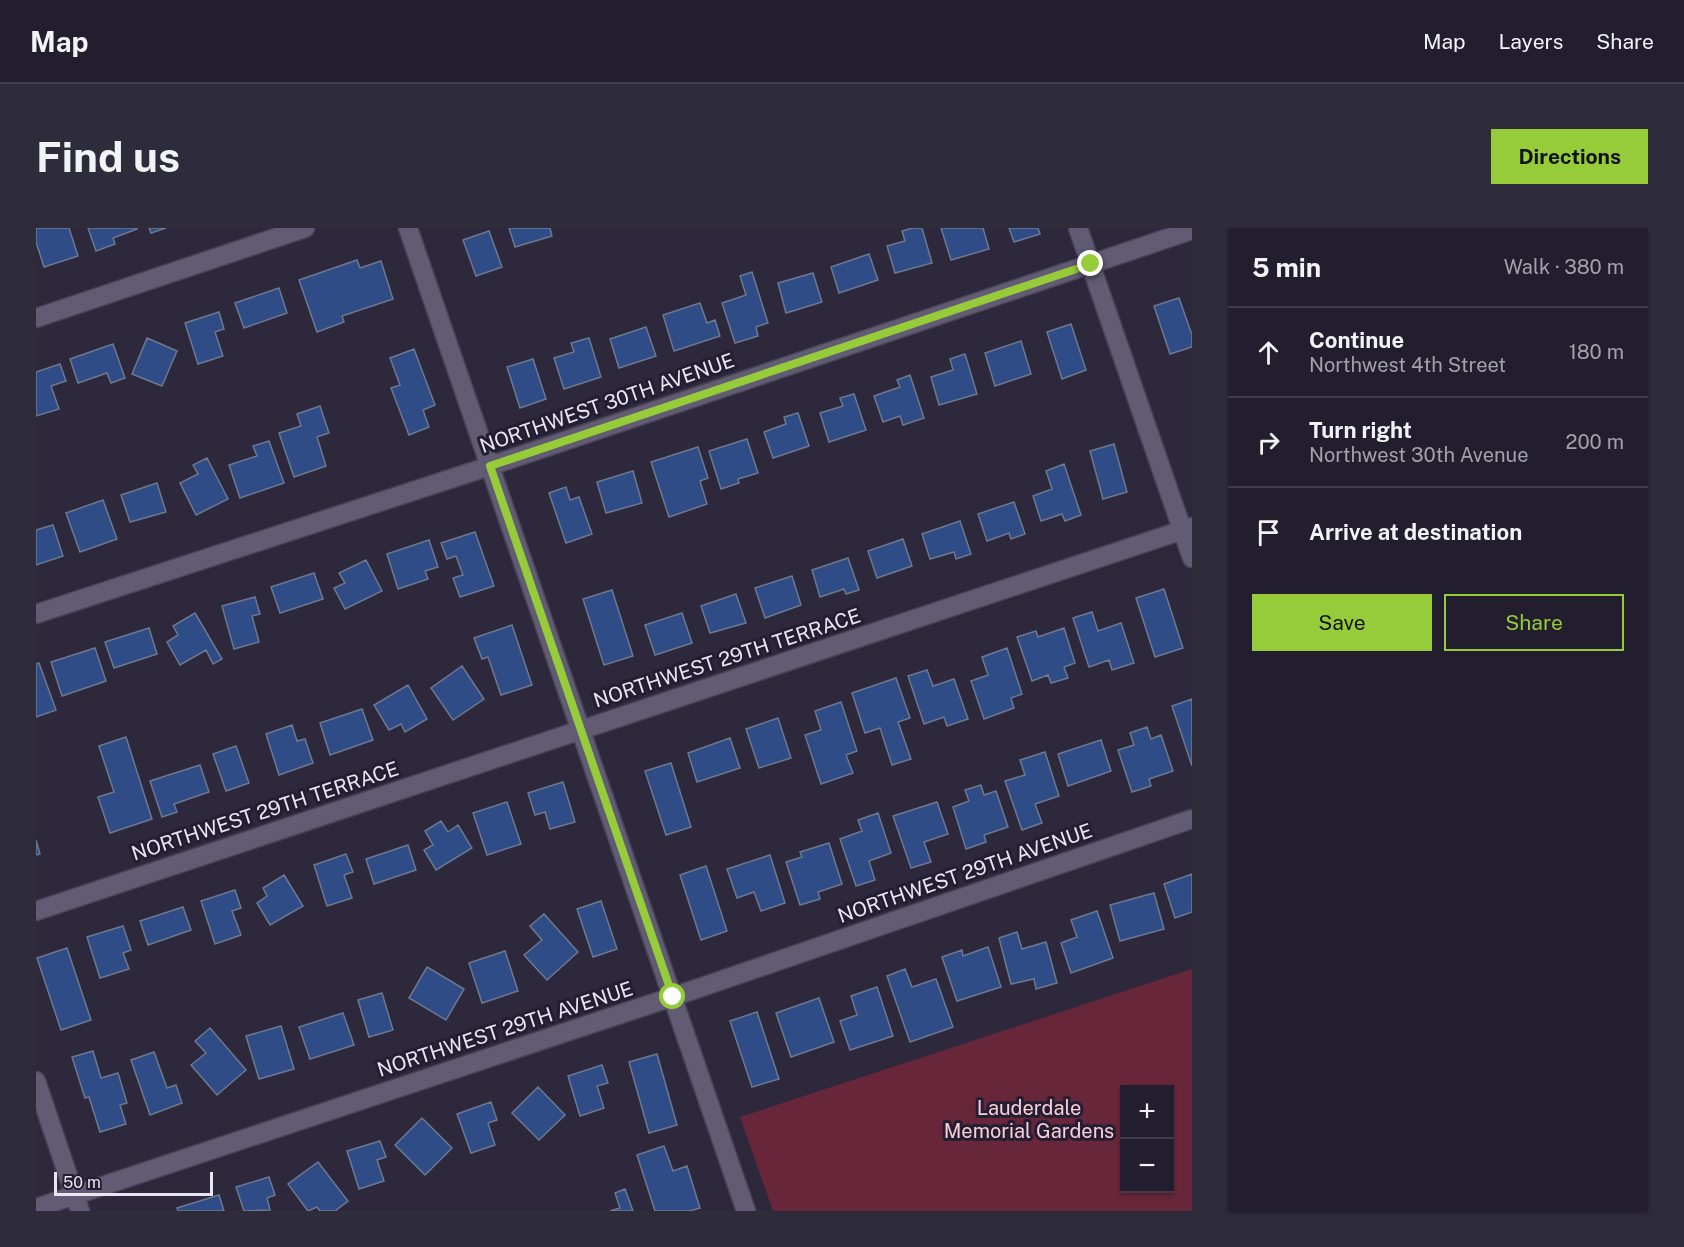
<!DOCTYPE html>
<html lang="en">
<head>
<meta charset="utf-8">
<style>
  :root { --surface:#221e2e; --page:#2e2b3a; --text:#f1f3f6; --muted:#a2a2aa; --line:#3f3c4a; --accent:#96cc39 }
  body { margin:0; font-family:"Public Sans",sans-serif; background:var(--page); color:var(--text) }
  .controls { position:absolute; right:18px; bottom:18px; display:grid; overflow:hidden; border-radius:0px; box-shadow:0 2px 4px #0004 }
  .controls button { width:54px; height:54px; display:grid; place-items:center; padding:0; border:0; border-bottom:2px solid var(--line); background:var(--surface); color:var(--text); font:30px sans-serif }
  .scale { position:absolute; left:18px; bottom:15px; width:159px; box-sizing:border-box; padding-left:6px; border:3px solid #e9e6f4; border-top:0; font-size:16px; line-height:21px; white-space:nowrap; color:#e9e6f4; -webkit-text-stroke:4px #241e33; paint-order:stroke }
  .stop { position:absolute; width:18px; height:18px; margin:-14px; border:4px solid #96cc39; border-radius:50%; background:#fff }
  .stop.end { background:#96cc39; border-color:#fff; box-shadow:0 2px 6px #0008 }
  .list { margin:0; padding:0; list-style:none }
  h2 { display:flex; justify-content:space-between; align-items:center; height:78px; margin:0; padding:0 24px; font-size:26px }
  h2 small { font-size:20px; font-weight:400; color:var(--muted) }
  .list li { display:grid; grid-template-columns:39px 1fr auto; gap:18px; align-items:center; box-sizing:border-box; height:90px; padding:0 24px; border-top:2px solid var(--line) }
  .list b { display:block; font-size:22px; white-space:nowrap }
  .list p { margin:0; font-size:20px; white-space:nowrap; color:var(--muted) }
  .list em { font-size:20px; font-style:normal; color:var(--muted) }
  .actions { display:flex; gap:12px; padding:18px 24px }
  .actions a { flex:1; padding:14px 0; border:2px solid var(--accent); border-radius:0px; text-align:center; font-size:21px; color:var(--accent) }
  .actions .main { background:var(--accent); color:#111 }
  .icon { flex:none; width:33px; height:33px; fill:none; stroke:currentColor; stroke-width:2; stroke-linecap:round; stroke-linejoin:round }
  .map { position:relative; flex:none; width:1156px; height:983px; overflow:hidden; border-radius:0px }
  header { display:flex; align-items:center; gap:36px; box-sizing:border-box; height:84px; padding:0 30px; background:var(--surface); border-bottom:2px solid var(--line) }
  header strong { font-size:28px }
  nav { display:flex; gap:33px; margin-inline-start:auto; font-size:21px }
  .intro { display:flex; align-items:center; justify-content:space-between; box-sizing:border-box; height:144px; padding:0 36px }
  h1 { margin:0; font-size:42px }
  .button { padding:15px 27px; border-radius:0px; background:var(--accent); color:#111; font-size:21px; font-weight:700 }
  main { display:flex; gap:36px; padding:0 36px }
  aside { flex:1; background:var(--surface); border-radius:0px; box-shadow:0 2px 4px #0004 }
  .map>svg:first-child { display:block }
  .green { fill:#68263a; fill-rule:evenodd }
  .building { fill:#2f4c86; stroke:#6c7990; stroke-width:1.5 }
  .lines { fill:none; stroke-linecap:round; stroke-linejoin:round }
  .street-casing { stroke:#494356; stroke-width:21 }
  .street { stroke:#625b74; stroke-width:18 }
  .route { stroke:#96cc39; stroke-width:8 }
  .labels { text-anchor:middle; stroke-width:6; stroke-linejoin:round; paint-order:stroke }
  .street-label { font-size:20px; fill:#e9e6f4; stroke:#241e33 }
  .park-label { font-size:20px; fill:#fbced7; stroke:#241e33 }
</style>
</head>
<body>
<header>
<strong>Map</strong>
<nav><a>Map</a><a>Layers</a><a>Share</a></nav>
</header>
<div class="intro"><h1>Find us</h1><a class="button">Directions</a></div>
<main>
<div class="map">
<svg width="1156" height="983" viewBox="0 0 1156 983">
  <rect width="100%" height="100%" fill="#2e283d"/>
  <path class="green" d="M1156,741V983H737L704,889ZM1088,862H1134V960H1088Z"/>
  <path class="building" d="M0,0H33L42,28L8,39L0,14Z
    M52,0H101V1L77,10L79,16L60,23Z
    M113,0H130L115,5Z
    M473,0H514L516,8L479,19Z
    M877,0H886L896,35L859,45L851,18L869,13L866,3Z
    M905,0H947L953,21L915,32Z
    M973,0H1002L1004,6L978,14Z
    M453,3L466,39L440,48L427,12Z
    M833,26L842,52L803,65L795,39Z
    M321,32L324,40L345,33L357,71L306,88L308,94L281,104L263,52Z
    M716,44L732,95L720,99L722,108L699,115L686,75L710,67L704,48Z
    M777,45L786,74L750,85L742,55Z
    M243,60L251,85L208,100L199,75Z
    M1143,70L1156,107V119L1134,126L1118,78Z
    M664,75L671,95L679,92L684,108L638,123L627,87Z
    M183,84L188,101L179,104L187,128L162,136L149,95Z
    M1035,96L1050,142L1026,151L1011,104Z
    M610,99L620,128L583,140L574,111Z
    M111,110L141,123L126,158L96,146Z
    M553,110L565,149L528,161L518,130L538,124L535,115Z
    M985,113L995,146L959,158L949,125Z
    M77,116L89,150L75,155L71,145L42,155L34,131Z
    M378,121L399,177L387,182L393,199L373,207L355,160L364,157L354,130Z
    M929,126L941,166L903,177L895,149L917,142L914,131Z
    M497,131L510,171L484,180L471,139Z
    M24,136L30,153L15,158L23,181L0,188V144Z
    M874,147L888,190L867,197L864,188L847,194L838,168L864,159L861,152Z
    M818,166L830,202L793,214L784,185L807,178L804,170Z
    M284,178L293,205L281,209L290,238L258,249L243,205L265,198L261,186Z
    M762,185L773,218L737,230L728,204L750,196L748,189Z
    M711,211L722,245L702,251L703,255L685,261L673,223Z
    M233,213L248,255L204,270L193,237L221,228L217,218Z
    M1078,216L1091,264L1067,271L1054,223Z
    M662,219L672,250L664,253L671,276L633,289L615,234Z
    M171,230L192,271L160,287L144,255L162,246L157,237Z
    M1028,236L1045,287L1029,293L1026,286L1005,293L997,268L1016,261L1010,243Z
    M597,243L606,275L570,285L561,254Z
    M121,255L130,284L94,294L85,267Z
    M530,259L534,272L543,269L556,306L530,315L513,265Z
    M67,272L81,311L44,324L30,285Z
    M978,274L989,306L975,311L973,305L951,313L942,286Z
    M924,293L935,326L920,331L918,324L894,331L886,306Z
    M17,297L27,328L0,337V302Z
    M439,304L458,358L424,369L417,350L427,347L420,328L411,331L405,315Z
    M867,311L876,338L841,350L832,323Z
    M393,312L402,339L389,343L392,351L362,361L351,326Z
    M812,330L823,362L810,366L808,361L784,369L776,342Z
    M330,332L346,363L309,381L298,360L309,355L303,345Z
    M278,345L287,371L244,385L235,359Z
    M756,348L765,377L729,390L719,360Z
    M1128,361L1147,420L1119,429L1100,370Z
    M576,362L597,428L568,437L547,371Z
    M700,366L710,395L674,405L665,378Z
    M219,369L224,386L216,388L223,414L198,421L186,378Z
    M1056,384L1062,403L1085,395L1098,435L1076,442L1073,432L1053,439L1037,390Z
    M159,385L186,431L177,436L170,422L144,437L131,414L142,407L137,398Z
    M646,385L656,415L619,427L609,397Z
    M476,397L496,457L465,467L452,429L446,431L438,410Z
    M113,400L121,426L78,440L69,414Z
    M1028,400L1039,435L1028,439L1032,450L1015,455L1012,447L996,453L981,409L1000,403L1002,409Z
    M59,420L70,453L26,468L15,434Z
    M971,420L986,466L975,470L978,480L948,491L935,453L952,447L946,429Z
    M3,435L20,482L0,489V436Z
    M426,438L448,471L417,492L395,460Z
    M891,442L897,458L918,451L932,491L911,498L908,489L888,496L872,448Z
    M860,450L874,490L862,494L875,531L856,537L844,500L829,505L816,465Z
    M372,457L391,491L369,504L365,496L353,502L338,477Z
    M1156,471V538L1136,478Z
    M805,474L821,523L810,527L817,545L785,556L769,507L785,502L779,483Z
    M326,481L337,512L294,527L284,495Z
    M742,490L755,530L723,540L710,501Z
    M256,497L261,513L269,511L277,535L243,547L230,506Z
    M1111,499L1115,511L1125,507L1137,543L1113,551L1115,558L1096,564L1082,522L1098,517L1094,505Z
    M90,509L116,591L74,605L62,569L78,564L63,518Z
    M694,510L704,540L661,554L652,525Z
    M1065,512L1075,543L1032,558L1022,526Z
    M200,518L213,555L190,563L177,526Z
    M1009,524L1023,568L999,576L1006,595L986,602L969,553L989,547L984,532Z
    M635,535L655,599L630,607L609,543Z
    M164,537L173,564L138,576L141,584L126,589L114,553Z
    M527,554L539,594L514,601L509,584L499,587L492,565Z
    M945,557L948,567L960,563L972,599L948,607L950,614L930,621L917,579L933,573L929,562Z
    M471,574L485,616L451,627L437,585Z
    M901,574L912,606L888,614L895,634L875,640L857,588Z
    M842,585L855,625L833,633L839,652L820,658L804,611L826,603L822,592Z
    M405,593L412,604L422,597L436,620L400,642L388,622L397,617L389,603Z
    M0,612L4,626L0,627Z
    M793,615L806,656L782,664L784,671L764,677L750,634L766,629L764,624Z
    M372,617L380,642L338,656L330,631Z
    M310,626L317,644L308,647L316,670L291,678L278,637Z
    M734,627L749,675L725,683L718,664L701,670L691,641Z
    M670,638L691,703L665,712L644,647Z
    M1156,646V684L1139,690L1128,656Z
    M248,647L267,678L234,697L221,675L231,668L227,660Z
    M199,662L205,680L196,683L205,707L179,716L165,673Z
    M1118,665L1128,701L1084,713L1074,677Z
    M565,673L581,721L557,729L541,681Z
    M147,679L155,702L112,717L104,693Z
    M1061,683L1077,730L1035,745L1025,715L1041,709L1035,692Z
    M508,686L542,724L511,752L488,727L506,712L494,698Z
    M87,698L95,722L87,725L93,741L64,750L51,709Z
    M981,704L986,721L1010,714L1021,755L1000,761L998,751L975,756L963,710Z
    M952,719L965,759L921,773L906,729L926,722L927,728Z
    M31,720L55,792L25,802L1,730Z
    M469,723L482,763L446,775L433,735Z
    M391,739L428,761L410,792L373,770Z
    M869,741L876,759L900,751L917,799L874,814L851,748Z
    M841,759L857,808L814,822L804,793L821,787L815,768Z
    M346,765L357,802L333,809L322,772Z
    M783,770L798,814L755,829L740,785Z
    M721,784L743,851L716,859L694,793Z
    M307,785L318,817L274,831L263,799Z
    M245,798L258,841L223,851L210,808Z
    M174,800L210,842L181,867L155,837L170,825L159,813Z
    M57,823L65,850L82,845L91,875L84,877L90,896L64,904L53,869L49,870L36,829Z
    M118,824L131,860L140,857L146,875L114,887L95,832Z
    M621,826L641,897L613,905L593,834Z
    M566,837L572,855L561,858L568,880L544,888L532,848Z
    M502,859L529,887L503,912L476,885Z
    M455,874L461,892L452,895L459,917L435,925L421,886Z
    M386,890L416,920L389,947L359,917Z
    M344,913L350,929L341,932L348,953L323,961L311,923Z
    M628,918L637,943L651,938L664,980L654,983H619L601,927Z
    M282,934L312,973L299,983H284L281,979L272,983L252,956Z
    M233,949L239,967L231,970L234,982L208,983L200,959Z
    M589,961L597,983H574L584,980L579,965Z
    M183,967L188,983H142L141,980Z"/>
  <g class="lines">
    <g class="street-casing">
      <path id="street" d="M372,0L710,983
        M1042,0L1156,330
        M0,90L269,0
        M0,386L454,238L1156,2
        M0,683L1156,299
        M0,853L44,983
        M0,980L660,761L1156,591"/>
    </g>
    <use href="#street" class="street"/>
  </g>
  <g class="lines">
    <path class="route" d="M637,769L454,238L1055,36"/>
  </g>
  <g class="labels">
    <g class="street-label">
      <text transform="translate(571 175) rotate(-19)" y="7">NORTHWEST 30TH AVENUE</text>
      <text transform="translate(691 430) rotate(-18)" y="7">NORTHWEST 29TH TERRACE</text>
      <text transform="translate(229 583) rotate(-18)" y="7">NORTHWEST 29TH TERRACE</text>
      <text transform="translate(929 645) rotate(-19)" y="7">NORTHWEST 29TH AVENUE</text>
      <text transform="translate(469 801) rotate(-18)" y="7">NORTHWEST 29TH AVENUE</text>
    </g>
    <g class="park-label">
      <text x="993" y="887">Lauderdale<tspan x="993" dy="23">Memorial Gardens</tspan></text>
    </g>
  </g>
</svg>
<div class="controls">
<button>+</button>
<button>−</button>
</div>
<div class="scale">50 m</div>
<div class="stop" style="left:637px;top:769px"></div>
<div class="stop end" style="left:1055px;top:36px"></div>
</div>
<aside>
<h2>5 min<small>Walk · 380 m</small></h2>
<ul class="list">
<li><svg class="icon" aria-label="ahead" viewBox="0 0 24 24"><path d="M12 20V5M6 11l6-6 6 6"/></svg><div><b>Continue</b><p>Northwest 4th Street</p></div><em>180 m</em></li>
<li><svg class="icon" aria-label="right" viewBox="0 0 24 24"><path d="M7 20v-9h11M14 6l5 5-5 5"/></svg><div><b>Turn right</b><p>Northwest 30th Avenue</p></div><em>200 m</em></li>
<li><svg class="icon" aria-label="arrive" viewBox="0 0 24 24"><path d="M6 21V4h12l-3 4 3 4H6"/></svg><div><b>Arrive at destination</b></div></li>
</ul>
<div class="actions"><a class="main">Save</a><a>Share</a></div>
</aside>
</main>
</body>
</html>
